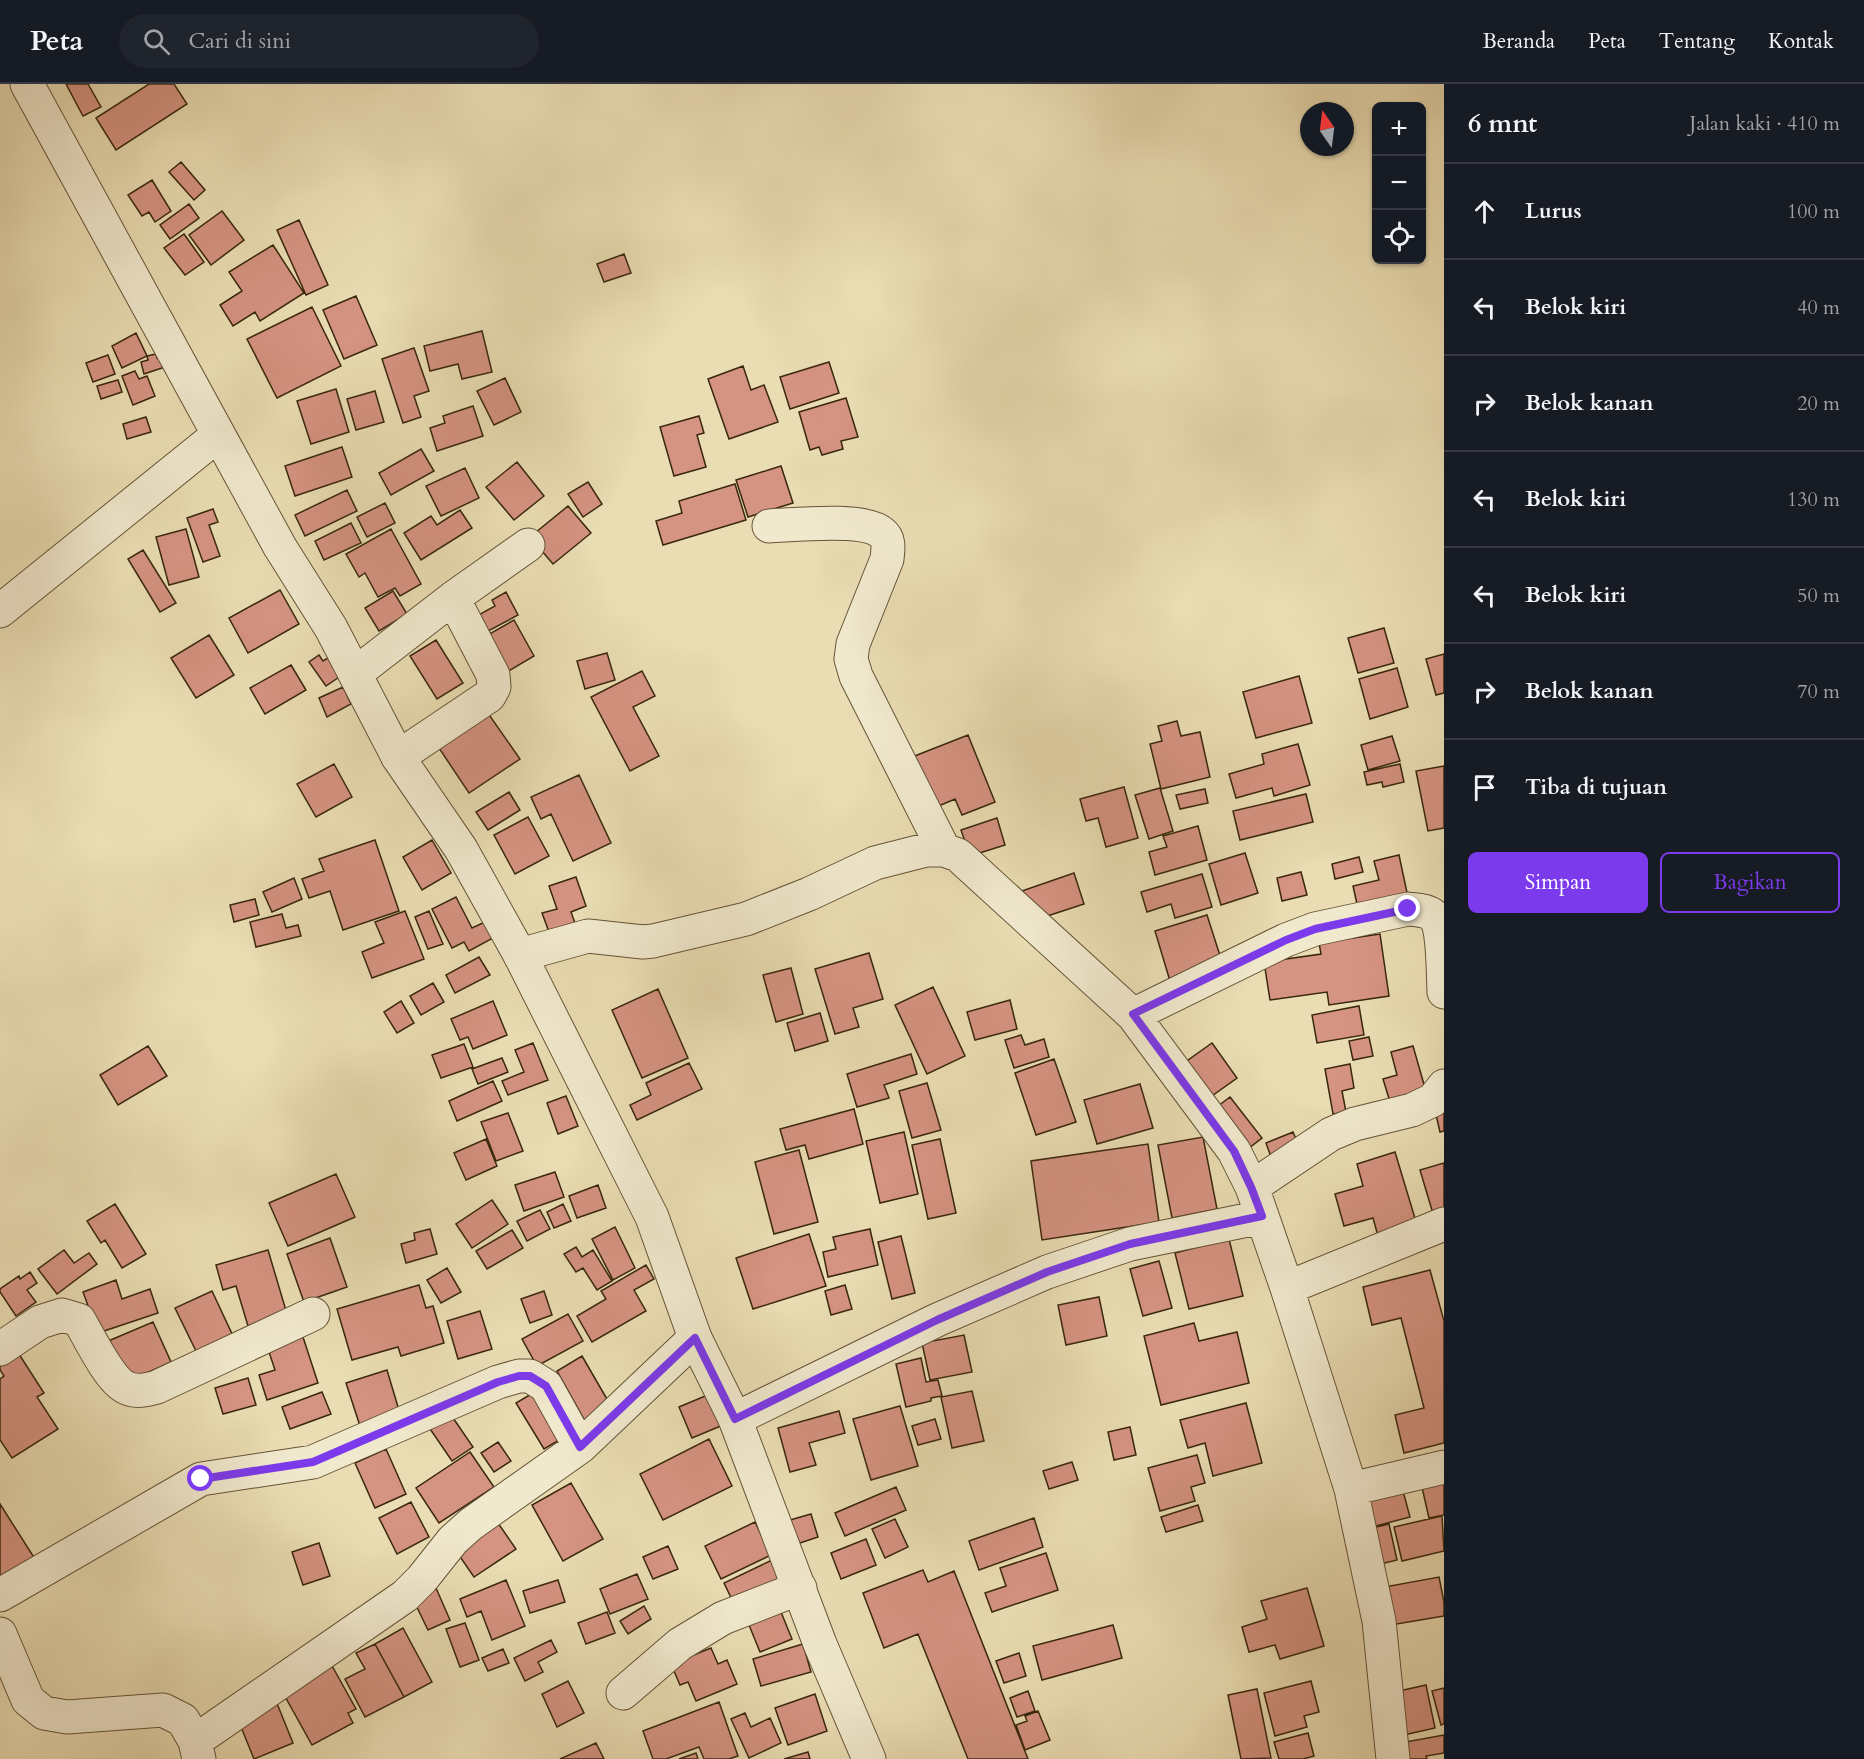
<!DOCTYPE html>
<html lang="id">
<head>
<meta charset="utf-8">
<style>
  :root { --surface:#171b24; --page:#20242c; --text:#f1f3f6; --muted:#9ea1a6; --line:#363941; --accent:#7c3aed }
  body { margin:0; font-family:Cardo,serif; background:var(--page); color:var(--text) }
  .controls { position:absolute; right:18px; top:18px; display:grid; overflow:hidden; border-radius:9px; box-shadow:0 2px 4px #0004 }
  .controls button { width:54px; height:54px; display:grid; place-items:center; padding:0; border:0; border-bottom:2px solid var(--line); background:var(--surface); color:var(--text); font:30px sans-serif }
  .compass { position:absolute; left:1300px; top:18px; width:54px; height:54px; border-radius:50%; background:var(--surface); box-shadow:0 2px 4px #0004; rotate:346deg }
  .stop { position:absolute; width:18px; height:18px; margin:-14px; border:4px solid #7c3aed; border-radius:50%; background:#fff }
  .stop.end { background:#7c3aed; border-color:#fff; box-shadow:0 2px 6px #0008 }
  .list { margin:0; padding:0; list-style:none }
  h2 { display:flex; justify-content:space-between; align-items:center; height:78px; margin:0; padding:0 24px; font-size:26px }
  h2 small { font-size:20px; font-weight:400; color:var(--muted) }
  .list li { display:grid; grid-template-columns:39px 1fr auto; gap:18px; align-items:center; box-sizing:border-box; height:96px; padding:0 24px; border-top:2px solid var(--line) }
  .list b { display:block; font-size:22px; white-space:nowrap }
  .list em { font-size:20px; font-style:normal; color:var(--muted) }
  .actions { display:flex; gap:12px; padding:18px 24px }
  .actions a { flex:1; padding:14px 0; border:2px solid var(--accent); border-radius:9px; text-align:center; font-size:21px; color:var(--accent) }
  .actions .main { background:var(--accent); color:#fff }
  .icon { flex:none; width:33px; height:33px; fill:none; stroke:currentColor; stroke-width:2; stroke-linecap:round; stroke-linejoin:round }
  .map { position:relative; flex:none; width:1444px; height:1675px; overflow:hidden }
  header { display:flex; align-items:center; gap:36px; box-sizing:border-box; height:84px; padding:0 30px; background:var(--surface); border-bottom:2px solid var(--line) }
  header strong { font-size:28px }
  nav { display:flex; gap:33px; margin-inline-start:auto; font-size:21px }
  .search { width:420px; height:54px; background:var(--page); display:flex; align-items:center; gap:15px; box-sizing:border-box; padding:0 21px; border-radius:33px; color:var(--muted); font-size:22px }
  main { display:flex }
  aside { flex:1; background:var(--surface) }
  .map>svg:first-child { display:block }
  .building { fill:#d59381; stroke:#39270d; stroke-width:1.5 }
  .lines { fill:none; stroke-linecap:round; stroke-linejoin:round }
  .minor-casing { stroke:#655436; stroke-width:35 }
  .tertiary-casing { stroke:#655436; stroke-width:35 }
  .minor { stroke:#f1e9ce; stroke-width:33 }
  .tertiary { stroke:#f1e9ce; stroke-width:33 }
  .route { stroke:#7c3aed; stroke-width:8 }
</style>
</head>
<body>
<header>
<strong>Peta</strong>
<div class="search"><svg class="icon" aria-label="search" viewBox="0 0 24 24"><circle cx="10" cy="10" r="6"/><path d="M15 15l6 6"/></svg>Cari di sini</div>
<nav><a>Beranda</a><a>Peta</a><a>Tentang</a><a>Kontak</a></nav>
</header>
<main>
<div class="map">
<svg width="1444" height="1675" viewBox="0 0 1444 1675">
  <rect width="100%" height="100%" fill="#eaddb3"/>
  <filter id="stains"><feTurbulence type="fractalNoise" baseFrequency=".00333" numOctaves="4"/><feColorMatrix values="0 0 0 0 .2 0 0 0 0 .09 0 0 0 0 .02 0 0 0 .5 -.17"/></filter>
  <radialGradient id="worn" r=".72"><stop offset=".6" stop-color="#630" stop-opacity="0"/><stop offset="1" stop-color="#630" stop-opacity=".3"/></radialGradient>
  <path class="building" d="M66,0H88L101,23L83,32Z
    M149,0H174L187,20L116,66L96,34Z
    M181,78L205,106L194,116L169,88Z
    M152,96L171,127L155,138L149,128L142,132L128,111Z
    M189,120L199,134L170,155L160,141Z
    M222,127L244,156L211,181L189,151Z
    M299,136L328,201L306,211L277,146Z
    M184,150L204,178L185,191L164,164Z
    M273,161L304,209L260,237L255,228L233,242L220,221L242,207L229,188Z
    M624,170L631,189L604,198L597,180Z
    M356,212L377,261L344,275L323,226Z
    M312,223L341,282L277,314L247,255Z
    M482,247L492,288L462,295L458,280L430,287L424,262Z
    M136,249L147,272L122,284L112,262Z
    M414,264L429,307L414,312L421,333L403,339L382,275Z
    M156,270L157,274L162,272L165,283L144,290L141,278L148,276L147,272Z
    M108,271L115,290L93,298L86,279Z
    M829,278L839,309L790,325L780,293Z
    M743,282L751,306L764,301L778,338L729,355L708,295Z
    M135,287L139,295L147,292L155,312L133,321L122,292Z
    M505,294L521,328L494,341L477,307Z
    M118,296L122,308L101,315L97,302Z
    M336,305L349,348L311,360L297,317Z
    M375,307L384,338L356,346L347,315Z
    M846,314L858,353L841,357L843,365L822,371L819,363L810,366L799,328Z
    M473,322L483,352L437,367L430,344L445,339L443,332Z
    M699,332L704,349L697,351L706,383L674,392L660,343Z
    M146,333L151,348L127,355L123,340Z
    M342,363L352,393L295,412L285,382Z
    M421,365L434,387L391,411L379,389Z
    M517,378L544,412L514,436L486,403Z
    M781,382L793,419L748,433L736,396Z
    M465,384L479,414L441,432L426,402Z
    M588,398L602,420L583,433L568,410Z
    M735,400L746,436L663,461L656,437L682,429L679,417Z
    M347,406L357,427L305,452L295,431Z
    M385,419L395,439L367,453L357,433Z
    M568,422L591,449L553,480L530,453Z
    M213,425L218,438L209,441L220,472L203,478L187,434Z
    M460,426L472,444L421,476L404,449L431,432L437,441Z
    M351,439L361,459L324,476L315,457Z
    M186,445L199,493L169,501L156,453Z
    M391,445L421,500L400,512L395,504L378,513L365,489L359,493L346,470Z
    M143,466L176,519L160,528L128,475Z
    M280,506L299,540L248,569L229,534Z
    M393,507L407,530L379,547L365,524Z
    M506,508L518,531L475,554L466,538L495,522L492,516Z
    M514,536L534,572L500,592L479,556Z
    M1384,544L1394,579L1358,589L1348,554Z
    M209,551L234,591L196,614L171,574Z
    M436,556L463,599L437,615L410,572Z
    M607,569L615,596L585,605L577,577Z
    M1444,570V609L1436,611L1426,575Z
    M319,571L323,577L333,571L345,589L326,602L309,578Z
    M291,581L306,606L265,630L250,604Z
    M1397,584L1408,623L1370,635L1359,595Z
    M642,587L655,612L633,623L659,672L630,687L591,613Z
    M1299,592L1312,639L1256,654L1243,608Z
    M343,603L351,620L327,633L319,614Z
    M485,625L520,675L469,709L435,658Z
    M1177,637L1181,652L1200,648L1210,693L1161,705L1150,660L1162,657L1158,642Z
    M968,651L995,718L962,731L955,715L927,727L907,675Z
    M1392,652L1400,677L1368,686L1361,661Z
    M1298,660L1310,701L1274,712L1272,704L1236,714L1229,690L1264,680L1262,670Z
    M334,680L352,713L316,733L297,700Z
    M1400,680L1404,698L1383,703L1382,698L1367,701L1364,688Z
    M1444,682V744L1428,747L1416,687Z
    M579,691L611,759L573,777L551,730L541,735L531,713Z
    M1124,703L1138,754L1106,763L1098,734L1086,737L1080,715Z
    M1160,704L1173,747L1149,755L1135,711Z
    M1205,705L1208,719L1180,725L1176,711Z
    M509,708L520,726L488,746L476,728Z
    M1306,710L1313,738L1240,756L1233,727Z
    M528,733L549,772L515,790L494,751Z
    M997,734L1005,761L970,772L961,746Z
    M1198,742L1207,776L1155,791L1149,768L1167,763L1163,752Z
    M375,756L399,827L343,846L330,807L309,814L302,795L324,787L319,775Z
    M432,756L451,789L422,806L403,773Z
    M1245,769L1258,809L1221,821L1209,780Z
    M1399,771L1409,818L1359,829L1353,802L1379,796L1374,777Z
    M1359,773L1363,788L1335,795L1332,780Z
    M1301,788L1307,811L1282,817L1277,794Z
    M1074,789L1084,820L1032,837L1022,807Z
    M1202,790L1212,823L1175,834L1171,820L1147,828L1141,808Z
    M576,793L586,822L571,828L575,839L549,848L542,829L557,825L549,802Z
    M294,794L302,815L272,828L263,808Z
    M456,813L472,844L485,838L493,854L469,867L464,858L452,864L432,825Z
    M255,815L259,831L234,838L230,821Z
    M405,827L424,875L372,894L362,868L384,859L375,838Z
    M429,827L443,860L428,865L415,833Z
    M282,830L286,844L298,841L301,852L256,863L250,838Z
    M1207,831L1223,881L1170,897L1155,847Z
    M1380,850L1389,912L1329,921L1327,908L1270,916L1264,878L1321,870L1319,859Z
    M869,869L883,915L853,924L859,943L835,950L815,885Z
    M479,873L490,891L455,909L446,891Z
    M791,884L803,930L776,938L763,891Z
    M433,899L444,918L421,931L410,912Z
    M933,903L965,972L927,990L895,921Z
    M658,905L688,974L642,994L612,926Z
    M1010,916L1017,945L975,956L967,928Z
    M401,917L414,939L397,949L384,928Z
    M493,917L507,951L473,965L468,953L460,956L451,935Z
    M1359,922L1364,951L1317,959L1312,931Z
    M820,929L828,957L795,967L787,939Z
    M1021,951L1025,961L1044,955L1049,973L1014,984L1005,956Z
    M1369,953L1373,972L1353,976L1349,957Z
    M533,959L548,996L508,1011L502,997L524,988L515,966Z
    M1212,959L1237,994L1202,1019L1177,984Z
    M464,960L473,983L441,994L432,971Z
    M148,962L167,992L118,1021L100,991Z
    M1413,962L1427,1011L1391,1021L1383,995L1397,991L1391,968Z
    M911,970L917,990L884,1001L889,1014L857,1023L847,990Z
    M502,974L508,988L478,1000L472,985Z
    M1054,975L1076,1038L1036,1051L1015,989Z
    M689,979L702,1005L637,1036L630,1021L651,1011L646,999Z
    M1350,980L1354,1004L1342,1007L1346,1028L1333,1030L1325,985Z
    M493,997L502,1017L457,1037L449,1017Z
    M927,999L941,1046L912,1054L899,1007Z
    M1140,1000L1153,1044L1097,1060L1084,1016Z
    M566,1012L578,1042L558,1050L547,1019Z
    M1230,1013L1262,1054L1245,1067L1209,1029Z
    M1444,1019V1047L1440,1048L1434,1022Z
    M854,1025L863,1060L809,1075L805,1061L786,1066L780,1045Z
    M508,1029L523,1067L496,1077L481,1038Z
    M904,1048L918,1110L880,1119L866,1057Z
    M1293,1048L1299,1062L1271,1073L1266,1059Z
    M1203,1053L1217,1125L1172,1134L1158,1061Z
    M486,1055L497,1082L466,1096L454,1069Z
    M940,1055L956,1129L928,1135L912,1061Z
    M1148,1060L1159,1138L1042,1156L1031,1077Z
    M799,1066L818,1138L774,1150L755,1078Z
    M1395,1068L1417,1141L1378,1152L1373,1134L1344,1142L1335,1110L1363,1102L1357,1080Z
    M1444,1079V1130L1434,1133L1420,1086Z
    M555,1088L564,1113L524,1127L515,1101Z
    M336,1090L355,1133L288,1162L269,1119Z
    M598,1101L606,1124L577,1134L569,1112Z
    M492,1116L508,1140L472,1164L456,1140Z
    M115,1120L146,1170L122,1184L105,1156L101,1159L87,1137Z
    M563,1120L571,1137L554,1144L547,1128Z
    M540,1126L550,1145L527,1157L517,1137Z
    M615,1143L635,1184L613,1196L592,1155Z
    M430,1145L437,1170L406,1179L401,1160L415,1156L414,1149Z
    M870,1145L878,1181L828,1193L823,1168L836,1165L833,1153Z
    M512,1146L523,1164L487,1185L476,1167Z
    M809,1150L826,1202L753,1225L736,1174Z
    M901,1152L915,1209L892,1215L878,1158Z
    M330,1154L347,1203L304,1218L287,1170Z
    M1229,1155L1243,1212L1189,1225L1175,1169Z
    M576,1163L582,1173L593,1166L612,1197L597,1206L583,1184L576,1188L564,1170Z
    M64,1166L74,1179L89,1169L97,1180L57,1210L38,1185Z
    M268,1166L287,1230L248,1242L236,1202L223,1206L216,1181Z
    M1159,1177L1172,1224L1143,1232L1130,1185Z
    M646,1181L654,1195L634,1206L646,1227L592,1258L577,1232L606,1215L601,1207Z
    M447,1184L461,1208L441,1219L427,1196Z
    M1430,1186L1444,1237V1359L1404,1369L1395,1331L1424,1324L1401,1234L1372,1241L1363,1203Z
    M30,1188L37,1199L27,1206L36,1218L16,1232L0,1208V1205L19,1192L20,1195Z
    M116,1196L122,1215L150,1205L158,1229L98,1249L83,1208Z
    M419,1201L426,1224L433,1222L444,1259L401,1272L398,1263L352,1276L337,1225Z
    M845,1201L852,1225L831,1231L825,1207Z
    M212,1207L233,1252L197,1269L175,1224Z
    M544,1207L552,1231L530,1239L521,1215Z
    M1099,1213L1107,1252L1066,1261L1058,1221Z
    M480,1227L492,1265L458,1275L447,1237Z
    M568,1230L583,1257L537,1282L522,1255Z
    M153,1238L171,1278L125,1299L106,1258Z
    M1194,1239L1199,1257L1237,1248L1249,1299L1161,1321L1144,1252Z
    M964,1251L972,1288L930,1296L922,1259Z
    M303,1253L318,1299L267,1316L259,1291L275,1286L268,1265Z
    M17,1267L44,1309L37,1313L58,1345L12,1374L0,1356V1295L4,1292L0,1286V1279Z
    M582,1272L611,1322L585,1337L557,1287Z
    M921,1274L926,1298L938,1296L942,1312L931,1314V1317L906,1323L896,1280Z
    M387,1286L401,1333L361,1345L346,1299Z
    M248,1294L256,1321L223,1330L215,1304Z
    M972,1307L984,1357L952,1364L941,1313Z
    M322,1308L331,1330L290,1345L282,1323Z
    M533,1309L561,1355L544,1365L516,1319Z
    M710,1310L723,1341L692,1354L679,1323Z
    M1246,1319L1262,1379L1213,1392L1205,1359L1188,1364L1180,1336Z
    M900,1322L918,1382L871,1396L853,1335Z
    M839,1327L845,1349L809,1359L816,1381L790,1388L778,1344Z
    M449,1328L473,1363L452,1377L428,1342Z
    M935,1335L941,1355L918,1361L912,1342Z
    M1130,1343L1136,1371L1114,1376L1108,1348Z
    M709,1355L732,1402L663,1436L640,1390Z
    M498,1358L511,1377L494,1388L481,1369Z
    M386,1365L406,1410L375,1424L355,1379Z
    M470,1368L494,1403L439,1439L416,1404Z
    M1197,1371L1205,1399L1191,1403L1195,1417L1160,1427L1148,1384Z
    M1072,1378L1078,1396L1049,1405L1043,1387Z
    M1444,1394V1431L1429,1434L1421,1399Z
    M571,1399L603,1455L563,1477L532,1421Z
    M896,1403L906,1426L845,1452L835,1429Z
    M1403,1407L1410,1433L1368,1444L1361,1418Z
    M411,1418L429,1453L397,1470L379,1434Z
    M0,1420L35,1475L0,1498Z
    M1198,1421L1203,1437L1166,1448L1161,1433Z
    M811,1430L818,1453L797,1460L790,1436Z
    M1442,1432L1444,1467L1402,1477L1394,1443Z
    M1034,1434L1043,1463L979,1486L969,1457Z
    M895,1435L908,1463L885,1474L872,1445Z
    M755,1438L771,1471L721,1495L705,1462Z
    M498,1439L516,1465L474,1493L456,1467Z
    M1389,1440L1397,1476L1372,1482L1364,1446Z
    M866,1455L876,1481L841,1495L831,1469Z
    M319,1459L330,1492L303,1501L292,1468Z
    M668,1462L678,1485L653,1495L643,1473Z
    M1046,1469L1058,1506L992,1528L985,1509L1006,1502L1000,1484Z
    M772,1476L784,1500L736,1524L724,1499Z
    M923,1486L928,1498L954,1487L1028,1675H968L918,1550L884,1564L863,1509Z
    M637,1490L648,1515L610,1530L600,1505Z
    M1439,1493L1444,1518V1532L1385,1542L1379,1504Z
    M506,1496L525,1542L492,1556L481,1527L467,1533L460,1515Z
    M558,1496L565,1518L530,1529L523,1507Z
    M436,1504L450,1536L428,1546L413,1515Z
    M1307,1504L1324,1562L1280,1575L1275,1561L1249,1568L1242,1543L1267,1535L1261,1517Z
    M644,1522L651,1535L628,1550L620,1537Z
    M607,1528L615,1549L586,1560L578,1539Z
    M781,1528L792,1555L760,1568L749,1541Z
    M465,1539L479,1576L460,1583L446,1545Z
    M1113,1541L1122,1574L1042,1596L1033,1562Z
    M403,1544L432,1598L404,1613L375,1560Z
    M551,1556L557,1568L538,1578L543,1588L525,1597L514,1574Z
    M375,1560L404,1613L365,1633L345,1595L365,1585L356,1569Z
    M803,1560L811,1588L761,1602L753,1575Z
    M711,1564L718,1580L727,1576L737,1600L696,1617L688,1598L680,1601L671,1580Z
    M503,1565L509,1579L488,1587L482,1574Z
    M1019,1569L1026,1592L1004,1599L996,1577Z
    M331,1580L356,1625L348,1629L353,1639L312,1661L282,1607Z
    M568,1597L584,1629L557,1643L542,1610Z
    M1311,1597L1319,1628L1304,1632L1307,1643L1275,1652L1264,1609Z
    M1426,1601L1435,1644L1399,1652L1390,1609Z
    M1444,1604V1640L1441,1641L1432,1607Z
    M1257,1605L1271,1674L1241,1675L1228,1611Z
    M1028,1607L1035,1627L1017,1633L1010,1614Z
    M815,1610L827,1647L788,1661L775,1624Z
    M276,1617L293,1659L254,1675L237,1633Z
    M719,1618L738,1672L729,1675H704L699,1663L666,1675H653L643,1647Z
    M1038,1627L1050,1656L1025,1666L1016,1641L1027,1637L1025,1632Z
    M745,1629L751,1643L770,1634L781,1659L749,1674L731,1635Z
    M1308,1649L1314,1672L1303,1675H1279L1274,1658Z
    M1444,1651V1669L1426,1672L1427,1675H1403L1400,1659Z
    M596,1659L604,1675H560Z
    M808,1668L810,1675H784Z
    M696,1669L698,1675H679Z"/>
  <g class="lines">
    <g class="minor-casing">
      <path id="minor" d="M769,442C794,441 864,433 882,449C890,455 888,466 887,475L853,560L851,575L856,592L944,766
        M356,589L453,514L528,461
        M398,673L489,612L494,603L493,591L453,514
        M520,871L588,852L643,858L653,857L746,835L809,810L875,779L926,766H944L958,771L1133,931L1234,1067L1252,1103L1287,1204L1351,1405L1379,1537L1393,1675
        M1133,931L1286,856L1315,845L1408,825C1416,826 1428,826 1435,833C1444,846 1443,890 1444,908
        M1252,1103L1331,1050L1355,1040L1412,1026L1433,1016L1444,1002
        M1287,1204L1444,1140
        M0,1265L40,1238L62,1231L79,1236C89,1253 109,1295 125,1303C135,1309 147,1306 157,1303L313,1230
        M735,1335L937,1236L1047,1188L1130,1160L1262,1133
        M1351,1405L1444,1383
        M0,1511L201,1395L313,1378L498,1298L519,1292H530L546,1302L580,1363
        M0,1550L28,1616L44,1629L67,1633L163,1626L183,1636L195,1657L199,1675
        M623,1609L680,1560L723,1534L800,1504
        M195,1657L405,1512L422,1495L453,1456L471,1440L580,1363L695,1254"/>
    </g>
    <g class="tertiary-casing">
      <path id="tertiary" d="M27,0L280,463L331,544L398,673L461,765L520,871L652,1133L695,1254L735,1335L820,1560L869,1675
        M0,527L218,351"/>
    </g>
    <use href="#minor" class="minor"/>
    <use href="#tertiary" class="tertiary"/>
  </g>
  <g class="lines">
    <path class="route" d="M201,1395L313,1378L498,1298L519,1292H530L546,1302L580,1363L695,1254L735,1335L937,1236L1047,1188L1130,1160L1262,1132L1251,1103L1234,1067L1133,930L1286,856L1315,845L1408,825"/>
  </g>
  <rect width="100%" height="100%" filter="url(#stains)"/>
  <rect width="100%" height="100%" fill="url(#worn)"/>
</svg>
<div class="controls">
<button>+</button>
<button>−</button>
<button><svg class="icon" aria-label="locate" viewBox="0 0 24 24"><circle cx="12" cy="12" r="6"/><path d="M12 2v4M12 18v4M2 12h4M18 12h4"/></svg></button>
</div>
<svg class="compass" viewBox="-18 -18 36 36"><path d="M0-13l5 13h-10z" fill="#e53935"/><path d="M0 13l5-13h-10z" fill="#9ea1a6"/></svg>
<div class="stop" style="left:201px;top:1395px"></div>
<div class="stop end" style="left:1408px;top:825px"></div>
</div>
<aside>
<h2>6 mnt<small>Jalan kaki · 410 m</small></h2>
<ul class="list">
<li><svg class="icon" aria-label="ahead" viewBox="0 0 24 24"><path d="M12 20V5M6 11l6-6 6 6"/></svg><div><b>Lurus</b></div><em>100 m</em></li>
<li><svg class="icon" aria-label="left" viewBox="0 0 24 24"><path d="M17 20v-9H6M10 6l-5 5 5 5"/></svg><div><b>Belok kiri</b></div><em>40 m</em></li>
<li><svg class="icon" aria-label="right" viewBox="0 0 24 24"><path d="M7 20v-9h11M14 6l5 5-5 5"/></svg><div><b>Belok kanan</b></div><em>20 m</em></li>
<li><svg class="icon" aria-label="left" viewBox="0 0 24 24"><path d="M17 20v-9H6M10 6l-5 5 5 5"/></svg><div><b>Belok kiri</b></div><em>130 m</em></li>
<li><svg class="icon" aria-label="left" viewBox="0 0 24 24"><path d="M17 20v-9H6M10 6l-5 5 5 5"/></svg><div><b>Belok kiri</b></div><em>50 m</em></li>
<li><svg class="icon" aria-label="right" viewBox="0 0 24 24"><path d="M7 20v-9h11M14 6l5 5-5 5"/></svg><div><b>Belok kanan</b></div><em>70 m</em></li>
<li><svg class="icon" aria-label="arrive" viewBox="0 0 24 24"><path d="M6 21V4h12l-3 4 3 4H6"/></svg><div><b>Tiba di tujuan</b></div></li>
</ul>
<div class="actions"><a class="main">Simpan</a><a>Bagikan</a></div>
</aside>
</main>
</body>
</html>
